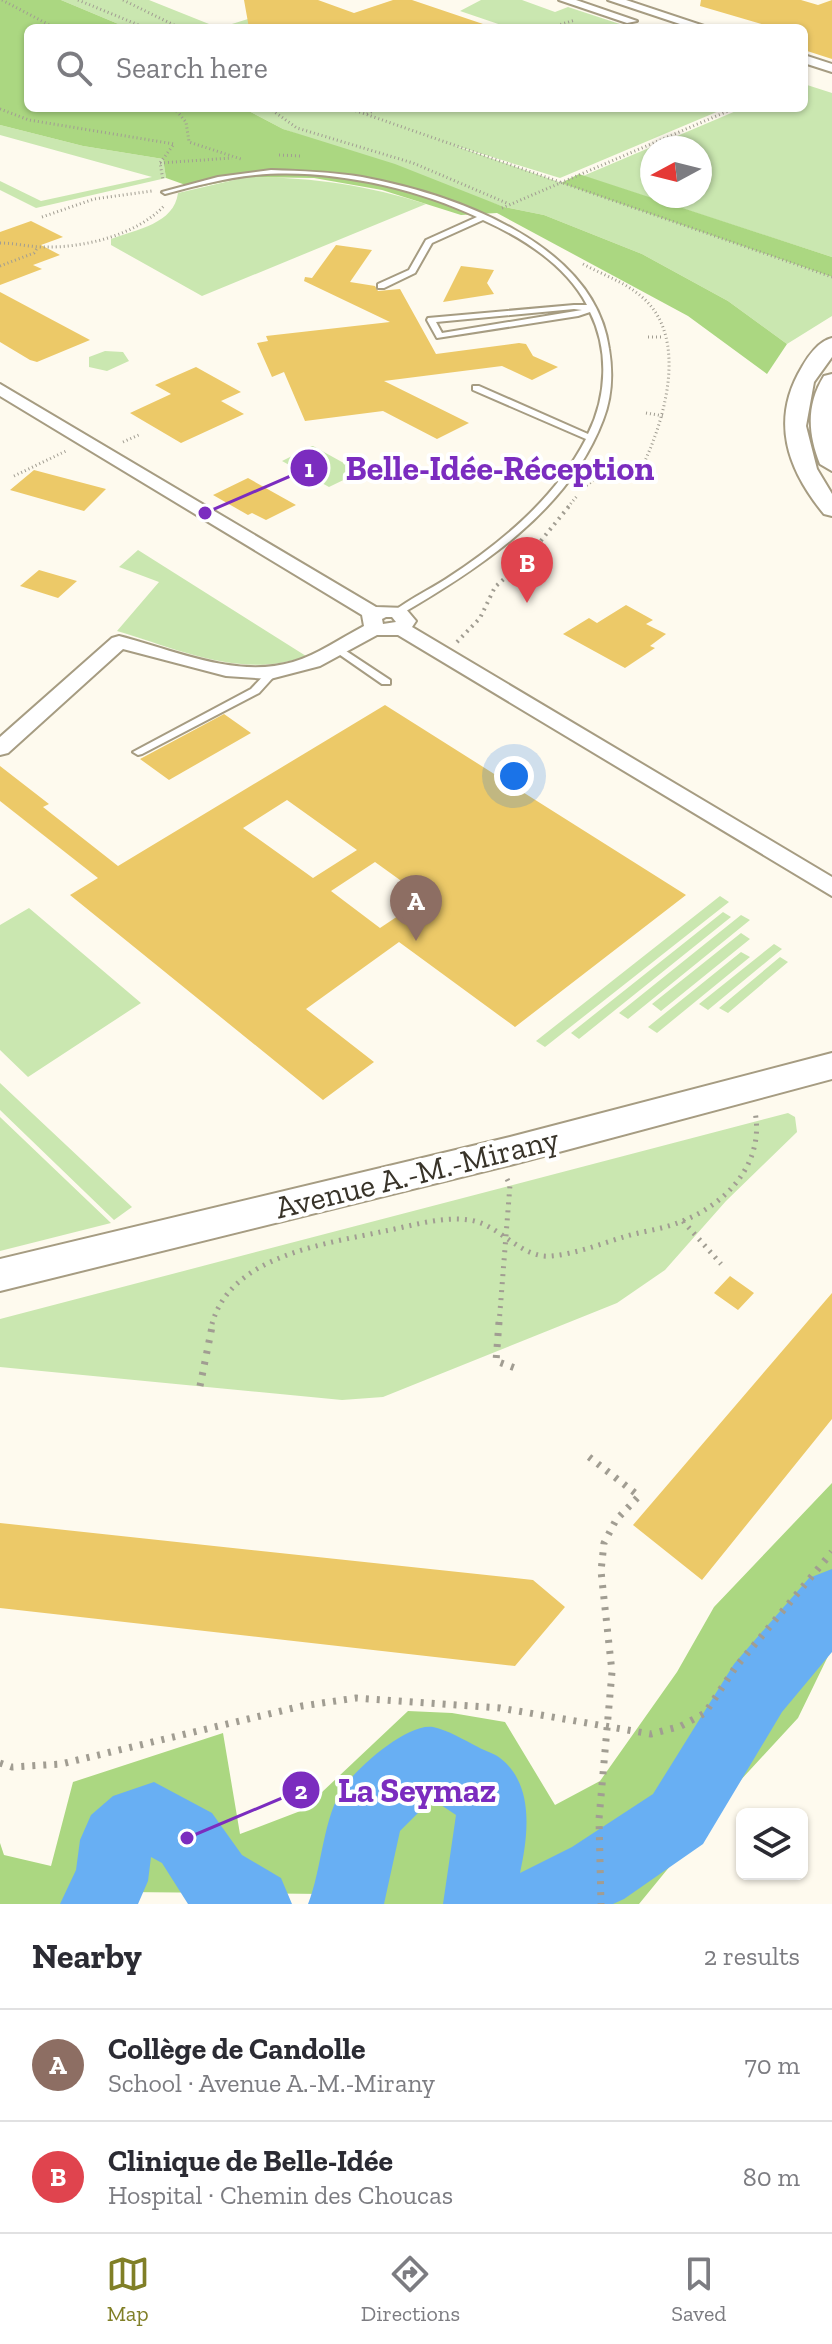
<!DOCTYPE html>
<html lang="en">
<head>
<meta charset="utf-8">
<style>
  :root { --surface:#fff; --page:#f7f7f7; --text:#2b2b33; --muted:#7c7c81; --line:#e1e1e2; --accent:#807f27 }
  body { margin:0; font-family:"Zilla Slab",serif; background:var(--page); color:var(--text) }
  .controls { position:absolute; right:24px; bottom:24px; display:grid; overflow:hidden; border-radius:12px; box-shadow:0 2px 6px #0004 }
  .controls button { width:72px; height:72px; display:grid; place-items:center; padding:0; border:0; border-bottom:2px solid var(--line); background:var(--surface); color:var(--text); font:40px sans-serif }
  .compass { position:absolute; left:640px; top:136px; width:72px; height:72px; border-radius:50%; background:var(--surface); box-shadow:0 2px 6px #0004; rotate:263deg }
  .you { position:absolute; left:514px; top:776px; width:28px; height:28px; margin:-20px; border:6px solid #fff; border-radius:50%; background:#1a73e8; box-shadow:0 0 0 12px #1a73e833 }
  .badge { display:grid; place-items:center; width:52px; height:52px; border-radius:50%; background:var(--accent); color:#fff; font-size:26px; font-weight:700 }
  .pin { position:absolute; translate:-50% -66px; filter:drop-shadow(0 2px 4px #0008) }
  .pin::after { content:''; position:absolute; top:42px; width:28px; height:24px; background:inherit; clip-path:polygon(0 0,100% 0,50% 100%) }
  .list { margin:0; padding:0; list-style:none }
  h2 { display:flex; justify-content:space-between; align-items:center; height:104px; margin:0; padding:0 32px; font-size:34px }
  h2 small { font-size:26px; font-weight:400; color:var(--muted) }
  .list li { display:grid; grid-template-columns:52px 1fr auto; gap:24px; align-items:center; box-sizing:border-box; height:112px; padding:0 32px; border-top:2px solid var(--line) }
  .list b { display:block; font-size:30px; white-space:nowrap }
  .list p { margin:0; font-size:26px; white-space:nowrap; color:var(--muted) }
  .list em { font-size:26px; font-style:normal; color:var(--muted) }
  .icon { flex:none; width:44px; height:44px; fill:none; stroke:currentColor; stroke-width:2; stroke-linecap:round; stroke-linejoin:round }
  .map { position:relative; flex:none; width:832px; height:1904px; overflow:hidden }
  .search { position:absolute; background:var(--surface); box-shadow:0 2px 6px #0004; left:24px; right:24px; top:24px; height:88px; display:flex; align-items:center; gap:20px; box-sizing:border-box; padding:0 28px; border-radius:12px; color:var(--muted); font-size:30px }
  .sheet { height:328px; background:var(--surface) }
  nav { display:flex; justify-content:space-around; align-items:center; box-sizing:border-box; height:112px; border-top:2px solid var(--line); background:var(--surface); font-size:22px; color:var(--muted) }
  nav a { display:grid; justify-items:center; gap:4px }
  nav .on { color:var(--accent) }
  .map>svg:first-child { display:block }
  .green { fill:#cae7b0; fill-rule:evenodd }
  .forest { fill:#abd781 }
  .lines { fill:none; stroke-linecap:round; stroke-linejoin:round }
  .river { fill:#68aff3; fill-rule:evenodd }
  .building { fill:#ecc968; fill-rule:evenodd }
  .lane-casing { stroke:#a69c82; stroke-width:4 }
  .street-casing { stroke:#a69c82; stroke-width:4 }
  .secondary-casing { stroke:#a69c82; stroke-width:4 }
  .path-far3 { stroke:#a19d92; stroke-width:3; stroke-dasharray:1 3; stroke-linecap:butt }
  .path-far2 { stroke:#a19d92; stroke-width:4; stroke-dasharray:2 5; stroke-linecap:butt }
  .path-far1 { stroke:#a19d92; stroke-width:5; stroke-dasharray:2 6; stroke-linecap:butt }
  .path { stroke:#a19d92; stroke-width:7; stroke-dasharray:3 8; stroke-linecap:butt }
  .lane { fill:#fff; fill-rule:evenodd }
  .street { fill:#fff; fill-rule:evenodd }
  .secondary { fill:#fff; fill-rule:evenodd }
  .labels { text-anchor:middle; stroke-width:8; stroke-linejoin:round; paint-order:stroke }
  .street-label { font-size:32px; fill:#383329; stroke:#fff }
  .leader { fill:none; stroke:#7b2cbf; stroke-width:3 }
  .callout-dot { fill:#7b2cbf; stroke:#fff; stroke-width:3 }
  .mark-label { font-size:24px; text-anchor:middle; font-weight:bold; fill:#fff }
  .callout-label { font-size:34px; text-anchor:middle; font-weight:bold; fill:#7b2cbf; stroke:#fff; stroke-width:8; stroke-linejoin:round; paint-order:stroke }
</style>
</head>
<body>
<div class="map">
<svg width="832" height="1904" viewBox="0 0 832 1904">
  <rect width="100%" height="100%" fill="#fefaee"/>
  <path class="green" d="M61,0H149L219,28L277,10L301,28H128Z
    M481,0H522L555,12L568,7L632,28H510L460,11Z
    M804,84L832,93V257L583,176L743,108H804ZM652,148H700V196H652Z
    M243,108H726L560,178L450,144L832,277V316L787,344L728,301L642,254L544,215L504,207L283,129Z
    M0,125L83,146L163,159L166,178L36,208L0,190V181L41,201L152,177L0,135Z
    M247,177C310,177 366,185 426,204L202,296L111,245V239C137,229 174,224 178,193Z
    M105,351L123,352L129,361L107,371L89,367V357Z
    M312,446H313L360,472L329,487L282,461Z
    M138,550L306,656C243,680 178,649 117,631L159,582L119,567Z
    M720,896L729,902L545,1047L536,1041Z
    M29,908L141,1003L28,1077L0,1050V925Z
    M723,912L731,917L579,1039L571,1033Z
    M741,915L750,920L628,1019L619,1013Z
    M741,933L750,939L661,1011L652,1004Z
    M774,944L782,949L708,1010L699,1004Z
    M741,952L750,957L657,1033L648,1027Z
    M780,957L788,962L728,1013L719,1008Z
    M0,1083L132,1207L114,1220L0,1110Z
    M788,1113L795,1117L797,1132L726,1201L665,1270L617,1303L383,1397L342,1400L0,1367V1319Z
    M0,1117L111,1223L0,1251Z"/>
  <path class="forest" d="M0,0H61L128,28H28V108H243L283,129L395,164L504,207L544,215L642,254L728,301L787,344L767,374L688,316L497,213L461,215L382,190L314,178L247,177L194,188L166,178L163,159L83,146L0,125Z
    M579,174L832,257V277L561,183Z
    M832,1483V1648L798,1718L738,1783L639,1904H372L323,1894L126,1892L120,1904H0V1843L4,1855L51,1866L73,1782L223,1733L240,1834L303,1810L408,1711L452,1713L505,1722L555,1805L600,1781L677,1672L714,1607Z"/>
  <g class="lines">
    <path class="river" d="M832,1569V1652L782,1712L703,1844L624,1899L613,1904H443L456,1815L432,1799L400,1831L384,1904H308C322,1870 323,1815 344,1787C358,1767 407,1723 433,1727C448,1730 464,1740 478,1747C485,1751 494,1753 500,1758C535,1785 528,1836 520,1873L572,1847L653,1794L734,1664L809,1578Z
      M154,1782L212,1813L242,1855L281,1878L292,1904H188L162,1863L151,1857L148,1881L138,1904H60L76,1870L80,1840L91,1815L113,1796Z"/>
  </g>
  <path class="building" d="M244,0H318L354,13L393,0H412L483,24L482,28H249Z
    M701,0H801L818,5L832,0V59L804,50V28H775L700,6Z
    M31,221L63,237L41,245L60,255L33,265L42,269L0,285V232Z
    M336,245L372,250L350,282L375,286L378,291L400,289L436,354L519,343L526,344L533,356L558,367L532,380L502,366L384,381L469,423L437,439L383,411L305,421L284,372L272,377L257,343L268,341L266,336L390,322L304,281L305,277L312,278Z
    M461,266L494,270L487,283L494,294L443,302Z
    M0,292L90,340L37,362L30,360L0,342Z
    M196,367L241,392L221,401L244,414L181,443L130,413L171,394L155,385Z
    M34,470L49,474L106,489L84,511L10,490Z
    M248,478L296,505L266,520L252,513L248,515L213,495Z
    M39,570L77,581L58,598L20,586Z
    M626,605L653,620L646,624L666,634L650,646L655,648L625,668L563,634L589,618L597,623Z
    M385,705L686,895L515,1027L399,942L306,1009L374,1062L323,1100L70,895L98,878L0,801V766L49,804L43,807L118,866ZM287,800L357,850L313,878L243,828ZM375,862L425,898L380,928L331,891Z
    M224,714L251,733L169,780L140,759Z
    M730,1276L754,1293L738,1310L714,1293Z
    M832,1293V1419L702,1580L633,1525Z
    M0,1523L533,1580L565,1607L515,1666L0,1608Z"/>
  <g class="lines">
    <g class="lane-casing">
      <path id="lane" d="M690,22L692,25L674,28L675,27Z
        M271,170C301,171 332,172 362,177C453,194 595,243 609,349C613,373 612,397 603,420C569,510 480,568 401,614H395L393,612C409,599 429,590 446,579C501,543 555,499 586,439L473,390V386H479L588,434C607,396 609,350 590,312L578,316L437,338L427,320L428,318L574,305H587C566,265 523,238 483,220L432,243L415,273L384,288H378V284L409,270L426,240L477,217C413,187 327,168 255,175C225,178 195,186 165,194L162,192L218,177ZM574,309L582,310L442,333L436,322Z
        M337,645L390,680V684H382L333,650L332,648Z
        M273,669L278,672L259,693L142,754L138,755L133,752L251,689L269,670Z"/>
    </g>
    <g class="street-casing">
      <path id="street" d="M559,0H576L637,21L627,23Z
        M608,0H626L710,28H692Z
        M804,55L832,64V72L804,63Z
        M0,384L376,607L405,608L416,621L412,627L832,877V896L398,635H377L320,666L270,679L226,676L123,649L8,753L0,755V737L112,638L119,636C174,650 236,679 293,662C319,654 341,638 364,626L362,615L0,396ZM386,617H392L396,622L383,624L382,619Z"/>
    </g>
    <g class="secondary-casing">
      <path id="secondary" d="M832,338V357L814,382L806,426L817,469L832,494V516L824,514C787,469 770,420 802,367C808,356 819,341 832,338Z
        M832,374V471L820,464C808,434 806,405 824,376Z
        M832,1053V1079L510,1165L0,1291V1259L510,1137Z"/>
    </g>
    <path class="path-far3" d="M2,0L55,28
      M78,0L146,28
      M123,0L180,28
      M549,28L575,20
      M174,108L186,122L189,142L241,159
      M269,108L297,128L413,163L509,204
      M348,108L832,277
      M0,109L29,120L174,144L160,163L163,180
      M367,114L378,108
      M279,155L301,156
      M160,163L232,158
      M502,208L735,108
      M42,217L94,199L152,191
      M0,243C15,243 29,247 44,247C84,248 137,235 165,205
      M583,264C603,275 625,282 642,297C689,337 665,419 643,465L605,472L583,488
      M0,266L34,253L38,247
      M648,337H663
      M646,413L664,416
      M123,442L141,434
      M14,476L66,451
      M568,507L577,496"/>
    <path class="path-far2" d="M457,642L480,618L495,587L526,559L570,505"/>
    <path class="path-far1" d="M683,1221L721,1264
      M212,1324C231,1255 325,1244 385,1231C411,1226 442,1216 469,1220C498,1223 521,1259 551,1256C576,1254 603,1243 627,1236C644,1231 663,1229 680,1222C726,1205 765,1163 755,1112
      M499,1324L510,1185L507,1179"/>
    <path class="path" d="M499,1322L496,1361L515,1368
      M200,1386L213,1322
      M589,1457L639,1496L616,1520L604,1543L601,1571L612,1672L599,1819L601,1904
      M0,1763L12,1767L61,1764L302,1706L356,1698L500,1708L651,1734L681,1726L705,1713L735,1668L832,1552"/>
    <use href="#lane" class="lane"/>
    <use href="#street" class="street"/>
    <use href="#secondary" class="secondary"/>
  </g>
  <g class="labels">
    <g class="street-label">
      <text transform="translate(417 1173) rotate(-14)" y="11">Avenue A.-M.-Mirany</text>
    </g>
  </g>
  <path class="leader" d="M205 513L309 468M187 1838L301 1790"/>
  <g class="callout-dot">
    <circle cx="205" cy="513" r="8"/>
    <circle cx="187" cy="1838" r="8"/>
    <circle cx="309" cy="468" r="20"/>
    <circle cx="301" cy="1790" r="20"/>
  </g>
  <g class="mark-label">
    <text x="309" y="477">1</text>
    <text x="301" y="1799">2</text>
  </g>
  <g class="callout-label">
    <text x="500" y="480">Belle-Idée-Réception</text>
    <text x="417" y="1802">La Seymaz</text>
  </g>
</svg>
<div class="controls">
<button><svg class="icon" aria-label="layers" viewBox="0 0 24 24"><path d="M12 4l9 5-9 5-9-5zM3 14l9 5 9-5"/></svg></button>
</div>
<svg class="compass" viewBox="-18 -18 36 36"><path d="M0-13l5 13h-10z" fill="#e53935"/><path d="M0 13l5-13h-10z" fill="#7c7c81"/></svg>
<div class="you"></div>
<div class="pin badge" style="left:416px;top:941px;background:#8d6e63">A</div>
<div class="pin badge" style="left:527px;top:603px;background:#e0444e">B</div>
<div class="search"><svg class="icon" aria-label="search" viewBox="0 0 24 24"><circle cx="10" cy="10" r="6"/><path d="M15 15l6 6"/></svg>Search here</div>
</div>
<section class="sheet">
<h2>Nearby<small>2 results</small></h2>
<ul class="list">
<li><span class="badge" style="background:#8d6e63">A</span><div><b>Collège de Candolle</b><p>School · Avenue A.-M.-Mirany</p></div><em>70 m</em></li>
<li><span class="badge" style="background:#e0444e">B</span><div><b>Clinique de Belle-Idée</b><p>Hospital · Chemin des Choucas</p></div><em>80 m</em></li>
</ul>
</section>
<nav>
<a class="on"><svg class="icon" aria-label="map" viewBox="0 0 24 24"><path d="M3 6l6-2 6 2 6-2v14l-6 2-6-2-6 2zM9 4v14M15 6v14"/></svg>Map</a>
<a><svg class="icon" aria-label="directions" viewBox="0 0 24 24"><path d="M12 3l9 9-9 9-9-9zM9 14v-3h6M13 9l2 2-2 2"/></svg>Directions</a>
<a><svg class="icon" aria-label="saved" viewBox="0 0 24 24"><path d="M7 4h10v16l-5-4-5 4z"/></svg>Saved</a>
</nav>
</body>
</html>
